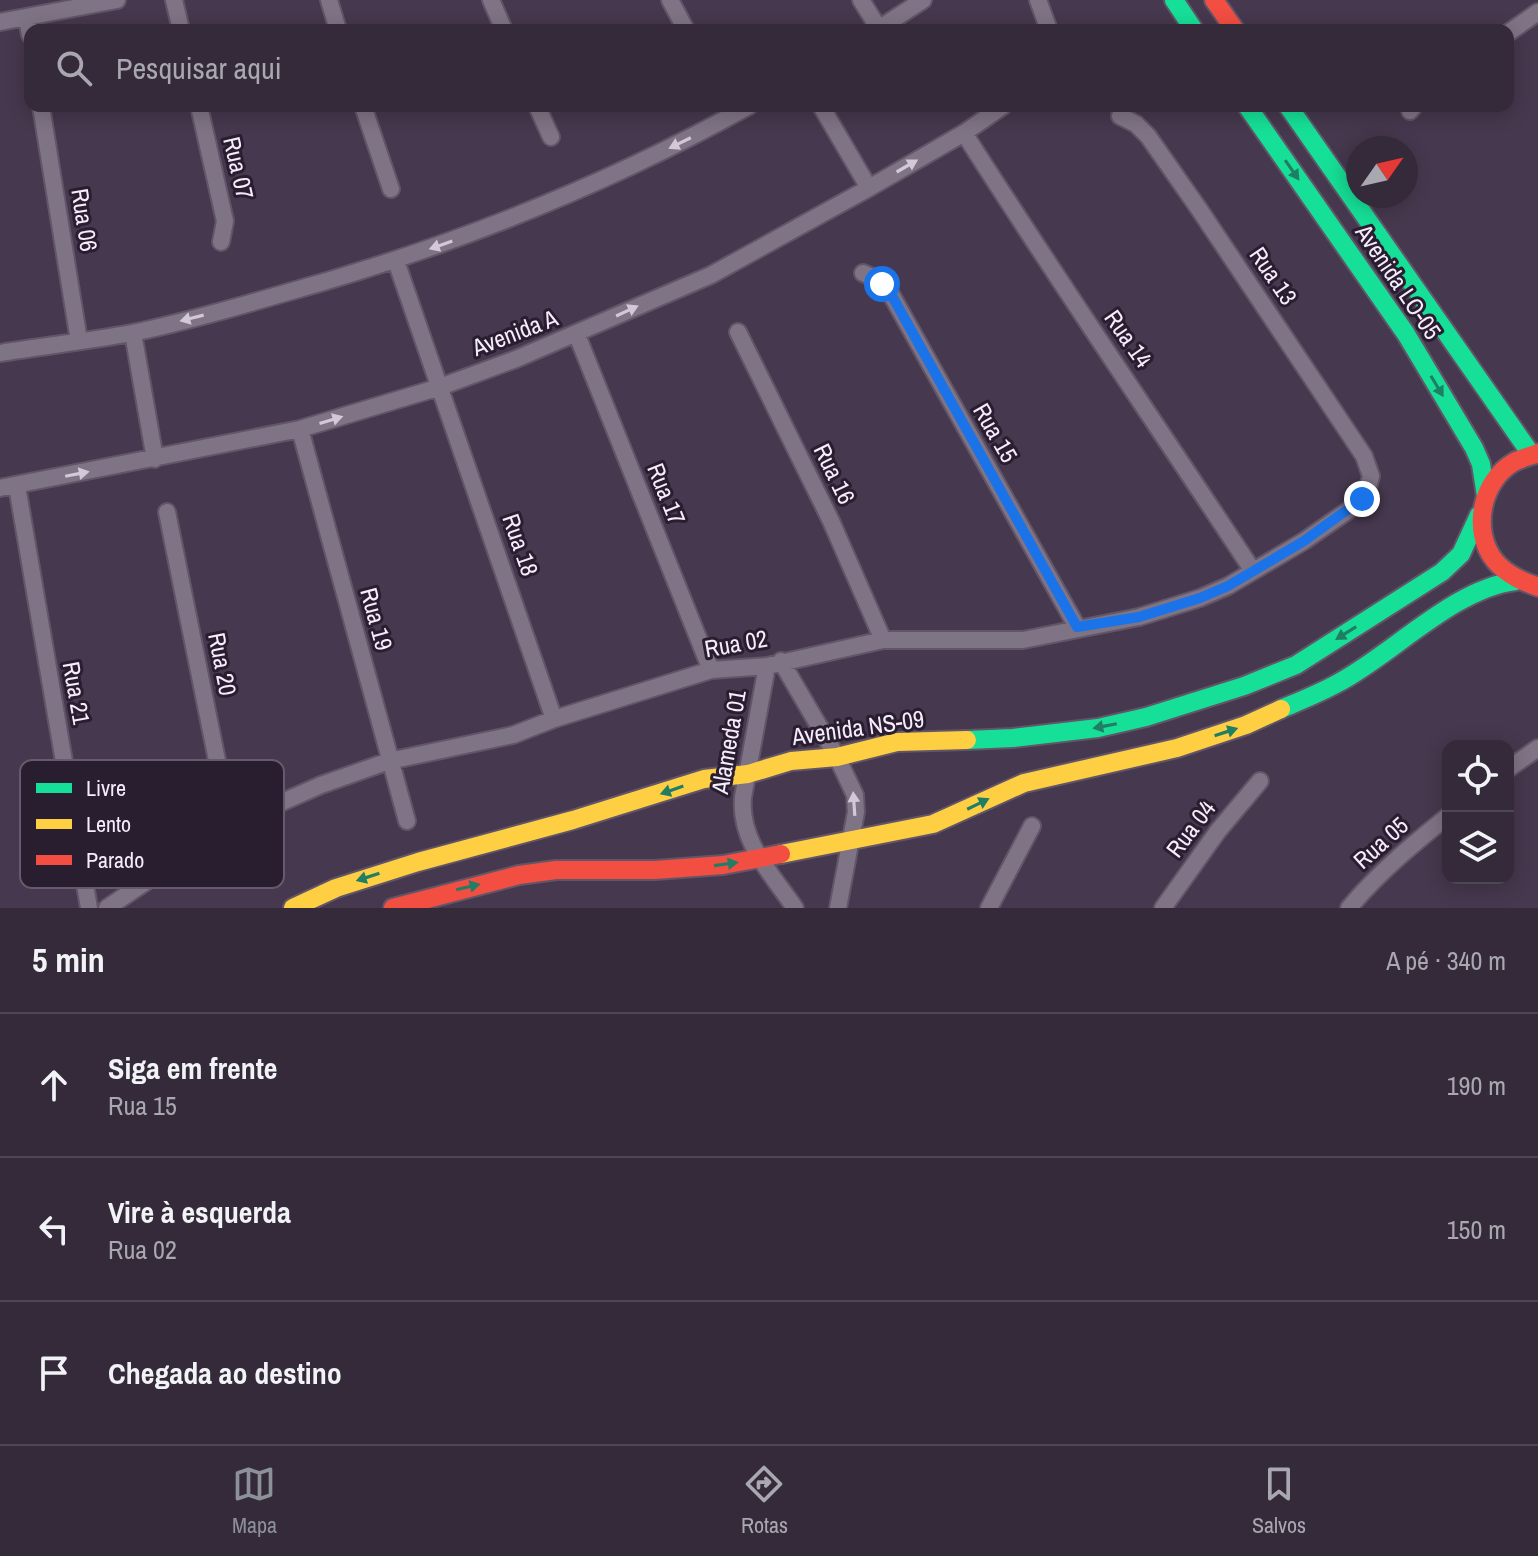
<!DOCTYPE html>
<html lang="pt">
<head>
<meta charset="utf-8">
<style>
  :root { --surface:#342a3a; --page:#3c3242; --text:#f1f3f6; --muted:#a9a7af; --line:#4e4654; --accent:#8c9099 }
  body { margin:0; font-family:"Archivo Narrow",sans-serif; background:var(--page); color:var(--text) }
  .controls { position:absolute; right:24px; bottom:24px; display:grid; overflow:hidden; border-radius:16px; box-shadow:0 4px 20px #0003 }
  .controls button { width:72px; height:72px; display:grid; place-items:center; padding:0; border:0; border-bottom:2px solid var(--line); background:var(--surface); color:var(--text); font:40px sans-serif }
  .compass { position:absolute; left:1346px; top:136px; width:72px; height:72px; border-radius:50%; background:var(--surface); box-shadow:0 4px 20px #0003; rotate:56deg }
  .stop { position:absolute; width:24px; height:24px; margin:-18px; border:6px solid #1a73e8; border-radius:50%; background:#fff }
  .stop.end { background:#1a73e8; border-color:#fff; box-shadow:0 2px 8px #0008 }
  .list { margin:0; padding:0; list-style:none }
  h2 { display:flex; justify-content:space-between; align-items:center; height:104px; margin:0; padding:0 32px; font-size:34px }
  h2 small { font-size:26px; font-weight:400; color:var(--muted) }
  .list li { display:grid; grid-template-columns:52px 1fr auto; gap:24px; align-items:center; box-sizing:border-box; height:144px; padding:0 32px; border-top:2px solid var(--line) }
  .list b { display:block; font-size:30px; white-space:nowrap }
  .list p { margin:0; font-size:26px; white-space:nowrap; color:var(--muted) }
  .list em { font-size:26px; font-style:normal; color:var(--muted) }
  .icon { flex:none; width:44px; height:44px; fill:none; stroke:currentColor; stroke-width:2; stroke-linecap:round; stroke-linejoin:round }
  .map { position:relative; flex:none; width:1538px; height:908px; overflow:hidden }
  .search { position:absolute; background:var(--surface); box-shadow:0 4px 20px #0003; left:24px; right:24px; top:24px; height:88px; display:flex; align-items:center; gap:20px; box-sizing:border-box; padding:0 28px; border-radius:16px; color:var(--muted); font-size:30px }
  .sheet { height:536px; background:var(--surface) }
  nav { display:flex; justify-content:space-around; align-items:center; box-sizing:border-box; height:112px; border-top:2px solid var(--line); background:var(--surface); font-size:22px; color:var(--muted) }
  nav a { display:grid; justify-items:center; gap:4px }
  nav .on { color:var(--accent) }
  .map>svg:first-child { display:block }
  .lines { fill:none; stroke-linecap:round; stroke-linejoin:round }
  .street-casing { stroke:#615567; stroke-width:20 }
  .fast-casing { stroke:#615567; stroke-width:22 }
  .slow-casing { stroke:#615567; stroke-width:22 }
  .jam-casing { stroke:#615567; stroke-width:22 }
  .street { stroke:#7f7485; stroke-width:16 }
  .fast { stroke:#16e098; stroke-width:18 }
  .slow { stroke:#ffcf43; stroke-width:18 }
  .jam { stroke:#f24e42; stroke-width:18 }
  .oneway { fill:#d2c8d8 }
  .oneway2 { fill:#207e64 }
  .route { stroke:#1a73e8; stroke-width:10 }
  .labels { text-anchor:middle; stroke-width:6; stroke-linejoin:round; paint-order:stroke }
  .street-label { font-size:24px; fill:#f6ecfc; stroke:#291d30 }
  .key { fill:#291d30; stroke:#665b6d; stroke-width:2 }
  .key-label { font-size:22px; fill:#f6ecfc }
</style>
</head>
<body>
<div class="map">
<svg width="1538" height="908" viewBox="0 0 1538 908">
  <rect width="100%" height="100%" fill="#46384e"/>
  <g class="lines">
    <g class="street-casing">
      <path id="street" d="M174,0L181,30
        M329,0L338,30
        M491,0L504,30
        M670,0L686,30
        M861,0L879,29
        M1038,0L1049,30
        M27,18L30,35
        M0,22L117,0
        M877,30L923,0
        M1508,33L1538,12
        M41,106L79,341
        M199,106L225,221L221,242
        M363,106L391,189
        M537,106L551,137
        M821,106L869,188
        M1410,111L1414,106
        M964,133C1058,281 1157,425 1253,571
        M396,261L554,719
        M863,273L879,280L892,296L1077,627
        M738,332L831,521L883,640
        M133,333L155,459
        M577,335L711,670
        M0,353C44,346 88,341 132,333C181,323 230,309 278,295C442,250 599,189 749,106
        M300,429L407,821
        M17,486L89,908
        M0,488L300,429L440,387L516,359L711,275L869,188L964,133L1003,106
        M167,512L230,825
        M781,661L837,757L855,795L856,812L838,908
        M767,666L743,797C739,841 771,873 795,908
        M1508,769L1538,748
        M107,908L230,825L321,785L389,761L513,735L554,719L711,670L767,666L883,640H1023L1139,617L1200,598L1228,586L1304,541L1359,503L1366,494L1371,476L1364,456L1199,209L1148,136L1136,124L1120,116
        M989,908L1032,826
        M1163,908L1218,831L1260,781
        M1349,908C1378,873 1413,844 1448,816"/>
    </g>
    <g class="fast-casing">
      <path id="fast" d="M1174,0L1194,30
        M1247,106L1406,334L1474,448L1481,464L1486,496
        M1288,106L1531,454
        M1281,709C1300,701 1320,693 1338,683C1393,654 1454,588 1516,581
        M967,740L1013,738L1098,728L1146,717L1244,686L1296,665L1442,572L1461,554L1479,515"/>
    </g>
    <g class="slow-casing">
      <path id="slow" d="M781,854L933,824L1024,783L1177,748L1246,725L1281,709
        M293,908L336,888L418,862L573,820L704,779L748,774L791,761L837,757L897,742L967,740"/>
    </g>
    <g class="jam-casing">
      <path id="jam" d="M1214,0L1235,30
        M1538,453C1531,456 1521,458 1514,462C1481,481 1471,531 1495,561C1507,575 1522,581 1538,587
        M393,908L519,875L556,870H655L723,865L781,854"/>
    </g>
    <use href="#street" class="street"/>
    <use href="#fast" class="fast"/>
    <use href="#slow" class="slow"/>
    <use href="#jam" class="jam"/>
  </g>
  <defs><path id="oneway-solid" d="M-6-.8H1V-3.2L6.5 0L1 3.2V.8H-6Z" transform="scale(2)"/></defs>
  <g class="oneway">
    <use href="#oneway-solid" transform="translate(680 143) rotate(154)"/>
    <use href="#oneway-solid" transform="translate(907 166) rotate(-30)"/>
    <use href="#oneway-solid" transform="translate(441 245) rotate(161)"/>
    <use href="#oneway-solid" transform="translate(627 311) rotate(-25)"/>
    <use href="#oneway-solid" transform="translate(192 318) rotate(166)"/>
    <use href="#oneway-solid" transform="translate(331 420) rotate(-17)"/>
    <use href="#oneway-solid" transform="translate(77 474) rotate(-11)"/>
    <use href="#oneway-solid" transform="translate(854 804) rotate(-94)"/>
  </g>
  <g class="oneway2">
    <use href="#oneway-solid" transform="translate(1292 170) rotate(55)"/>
    <use href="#oneway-solid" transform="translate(1437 386) rotate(59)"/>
    <use href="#oneway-solid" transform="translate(1346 633) rotate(148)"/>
    <use href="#oneway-solid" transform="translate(1105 726) rotate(169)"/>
    <use href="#oneway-solid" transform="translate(1226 732) rotate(-18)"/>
    <use href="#oneway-solid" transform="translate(672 790) rotate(161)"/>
    <use href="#oneway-solid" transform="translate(978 804) rotate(-26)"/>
    <use href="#oneway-solid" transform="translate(726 864) rotate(-8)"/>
    <use href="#oneway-solid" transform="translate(368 877) rotate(162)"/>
    <use href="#oneway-solid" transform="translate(468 887) rotate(-13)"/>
  </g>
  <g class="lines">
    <path class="route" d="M882,284L892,296L1077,627L1139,617L1200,598L1228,586L1304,541L1362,499"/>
  </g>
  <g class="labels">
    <g class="street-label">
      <text transform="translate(238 168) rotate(77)" y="8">Rua 07</text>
      <text transform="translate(84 220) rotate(81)" y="8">Rua 06</text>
      <text transform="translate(1273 276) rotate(56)" y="8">Rua 13</text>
      <text transform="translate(1398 282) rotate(56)" y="8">Avenida LO-05</text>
      <text transform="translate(515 333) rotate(-21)" y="8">Avenida A</text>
      <text transform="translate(1128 339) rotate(55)" y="8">Rua 14</text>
      <text transform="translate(995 433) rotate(60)" y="8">Rua 15</text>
      <text transform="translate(834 474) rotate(64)" y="8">Rua 16</text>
      <text transform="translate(666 494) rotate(68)" y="8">Rua 17</text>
      <text transform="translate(520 545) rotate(71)" y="8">Rua 18</text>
      <text transform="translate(376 619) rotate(75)" y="8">Rua 19</text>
      <text transform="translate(736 644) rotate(-10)" y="8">Rua 02</text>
      <text transform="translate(222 664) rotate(79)" y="8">Rua 20</text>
      <text transform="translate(76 693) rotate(80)" y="8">Rua 21</text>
      <text transform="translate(858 728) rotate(-8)" y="8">Avenida NS-09</text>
      <text transform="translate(729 742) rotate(-80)" y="8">Alameda 01</text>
      <text transform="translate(1191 829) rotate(-53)" y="8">Rua 04</text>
      <text transform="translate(1381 843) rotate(-42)" y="8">Rua 05</text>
    </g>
  </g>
  <rect x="20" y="760" width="264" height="128" rx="12" class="key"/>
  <rect x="36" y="783" width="36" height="10" fill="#16e098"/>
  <rect x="36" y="819" width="36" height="10" fill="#ffcf43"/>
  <rect x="36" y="855" width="36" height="10" fill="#f24e42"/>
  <g class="key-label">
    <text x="86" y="796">Livre</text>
    <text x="86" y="832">Lento</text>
    <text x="86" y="868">Parado</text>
  </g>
</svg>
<div class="controls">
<button><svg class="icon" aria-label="locate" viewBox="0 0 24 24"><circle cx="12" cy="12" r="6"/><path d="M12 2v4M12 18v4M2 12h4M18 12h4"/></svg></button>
<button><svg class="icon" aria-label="layers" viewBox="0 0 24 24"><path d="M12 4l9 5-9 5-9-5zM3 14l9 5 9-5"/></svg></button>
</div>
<svg class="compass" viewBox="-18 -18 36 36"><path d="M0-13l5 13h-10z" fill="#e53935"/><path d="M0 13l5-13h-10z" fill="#a9a7af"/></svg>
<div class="stop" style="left:882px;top:284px"></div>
<div class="stop end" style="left:1362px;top:499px"></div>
<div class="search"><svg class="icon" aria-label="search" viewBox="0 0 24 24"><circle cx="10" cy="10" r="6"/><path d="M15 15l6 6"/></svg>Pesquisar aqui</div>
</div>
<section class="sheet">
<h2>5 min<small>A pé · 340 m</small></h2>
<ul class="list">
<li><svg class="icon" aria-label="ahead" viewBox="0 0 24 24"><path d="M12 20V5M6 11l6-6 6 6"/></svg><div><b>Siga em frente</b><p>Rua 15</p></div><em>190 m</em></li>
<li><svg class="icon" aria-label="left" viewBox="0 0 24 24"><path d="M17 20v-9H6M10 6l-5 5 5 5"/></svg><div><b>Vire à esquerda</b><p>Rua 02</p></div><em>150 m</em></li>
<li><svg class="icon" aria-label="arrive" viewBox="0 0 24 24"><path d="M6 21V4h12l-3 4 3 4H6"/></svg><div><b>Chegada ao destino</b></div></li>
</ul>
</section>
<nav>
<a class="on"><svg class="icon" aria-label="map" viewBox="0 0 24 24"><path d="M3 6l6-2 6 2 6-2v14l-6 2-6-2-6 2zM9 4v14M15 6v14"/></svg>Mapa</a>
<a><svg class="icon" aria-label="directions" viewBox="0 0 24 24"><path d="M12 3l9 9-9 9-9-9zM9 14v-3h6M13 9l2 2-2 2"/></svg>Rotas</a>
<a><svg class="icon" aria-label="saved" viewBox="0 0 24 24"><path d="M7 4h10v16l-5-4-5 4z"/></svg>Salvos</a>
</nav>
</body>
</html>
